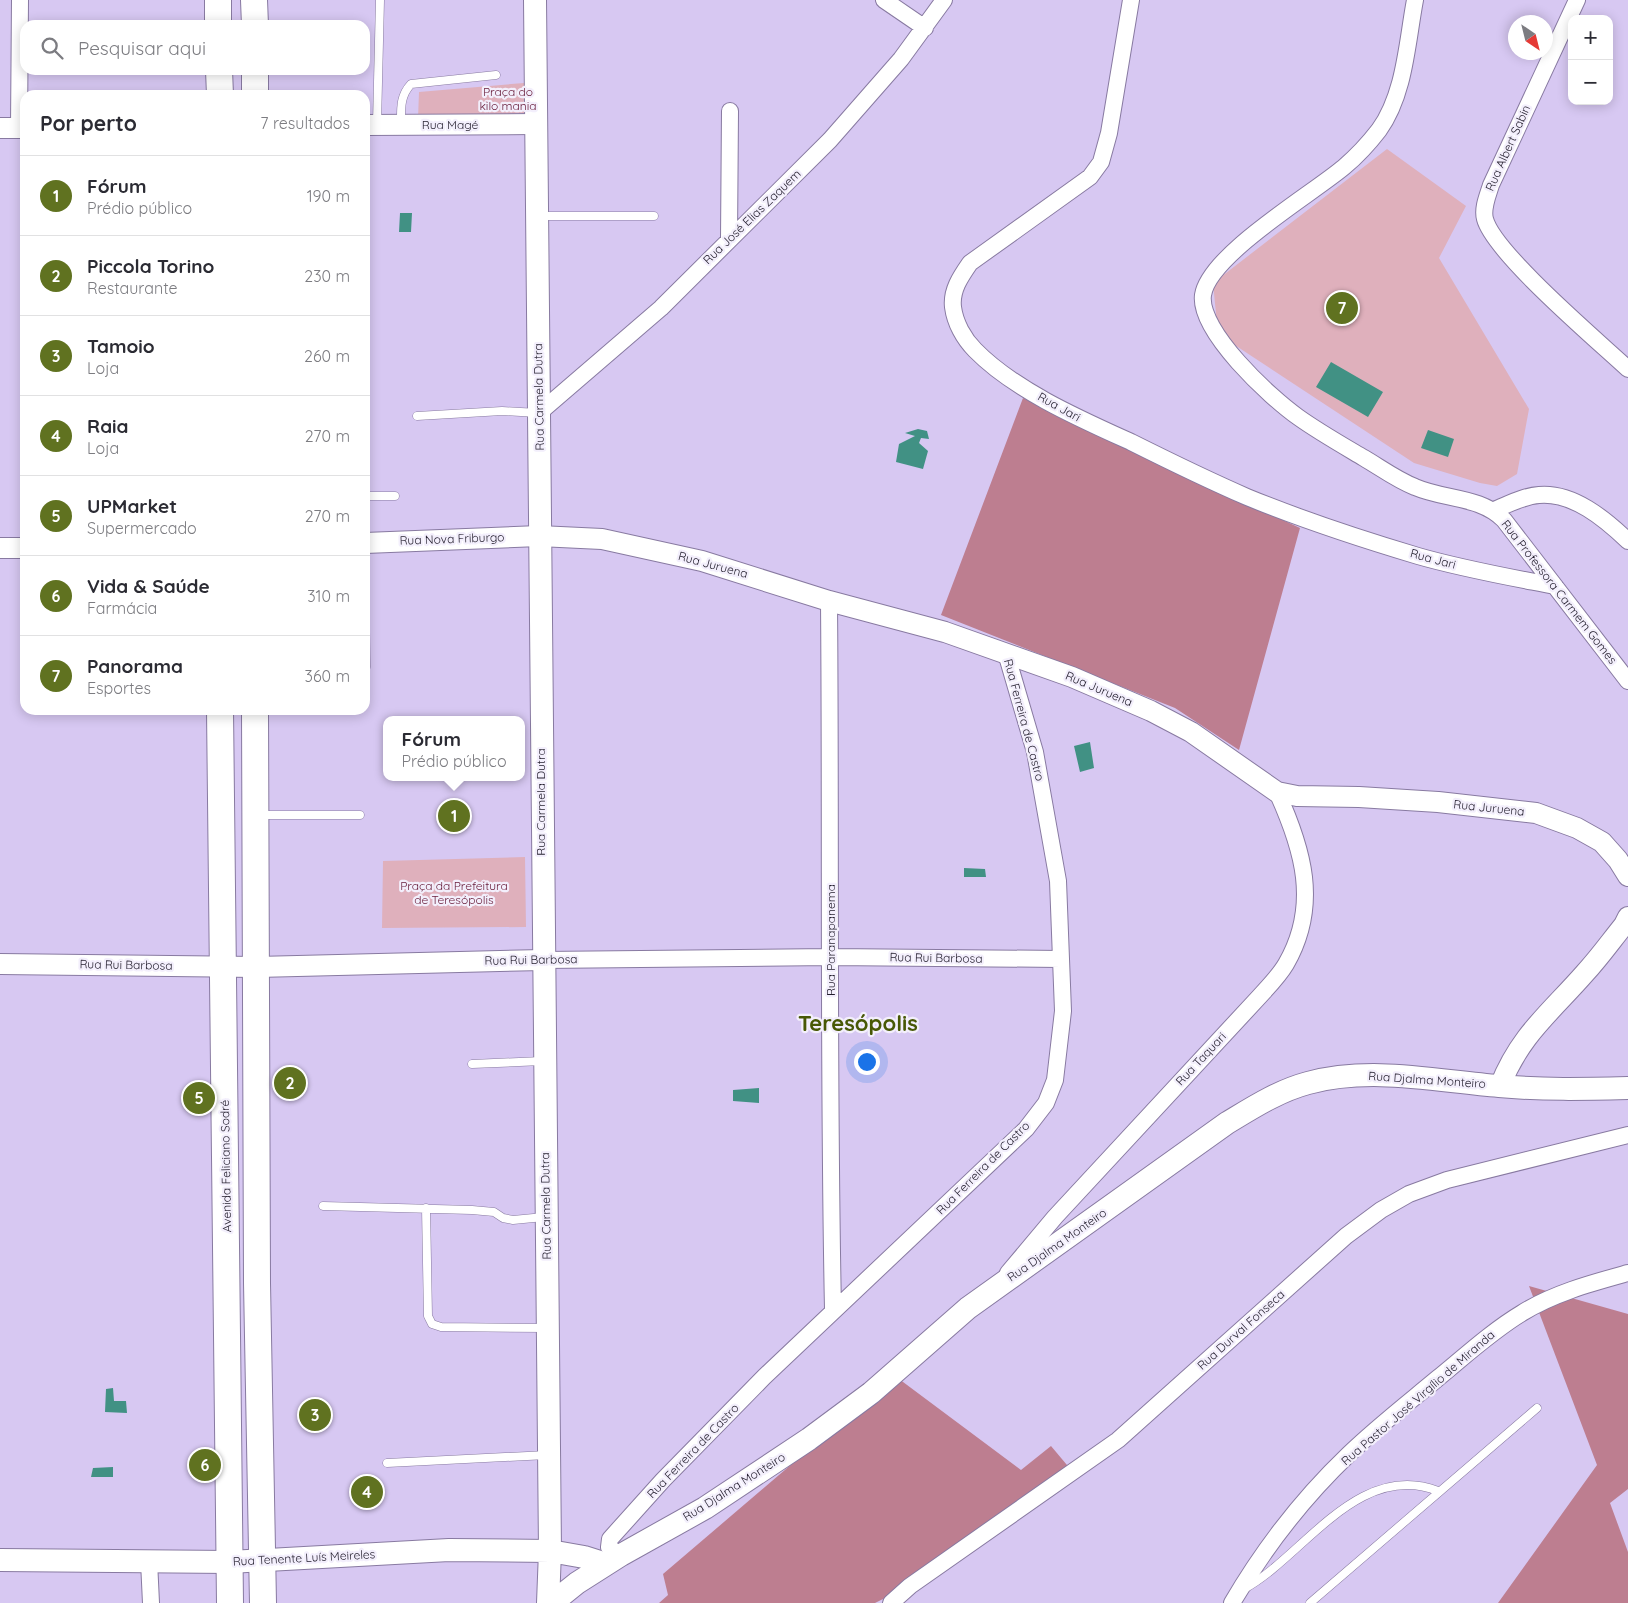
<!DOCTYPE html>
<html lang="pt">
<head>
<meta charset="utf-8">
<style>
  :root { --surface:#fff; --page:#f7f7f7; --text:#2b2b33; --muted:#7c7c81; --line:#e1e1e2; --accent:#607220 }
  body { margin:0; font-family:Quicksand,sans-serif; background:var(--page); color:var(--text) }
  .controls { position:absolute; right:15px; top:15px; display:grid; overflow:hidden; border-radius:10px; box-shadow:0 2px 12px #0003 }
  .controls button { width:45px; height:45px; display:grid; place-items:center; padding:0; border:0; border-bottom:1px solid var(--line); background:var(--surface); color:var(--text); font:25px sans-serif }
  .compass { position:absolute; left:1508px; top:15px; width:45px; height:45px; border-radius:50%; background:var(--surface); box-shadow:0 2px 12px #0003; rotate:145deg }
  .you { position:absolute; left:866px; top:1061px; width:18px; height:18px; margin:-12px; border:4px solid #fff; border-radius:50%; background:#1a73e8; box-shadow:0 0 0 8px #1a73e833 }
  .badge { display:grid; place-items:center; width:32px; height:32px; border-radius:50%; background:var(--accent); color:#fff; font-size:16px; font-weight:700 }
  .pin { position:absolute; translate:-50% -50%; border:2px solid #fff; box-shadow:0 1px 5px #0006 }
  .popup { position:absolute; left:383px; top:716px; width:142px; height:65px; box-sizing:border-box; display:grid; place-content:center; border-radius:10px; background:var(--surface); filter:drop-shadow(0 1px 4px #0005); font-size:16px; white-space:nowrap; color:var(--muted) }
  .popup b { font-size:19px; color:var(--text) }
  .popup::after { content:''; position:absolute; left:50%; top:100%; margin-left:-10px; border:10px solid transparent; border-top-color:var(--surface) }
  .list { margin:0; padding:0; list-style:none }
  h2 { display:flex; justify-content:space-between; align-items:center; height:65px; margin:0; padding:0 20px; font-size:21px }
  h2 small { font-size:16px; font-weight:400; color:var(--muted) }
  .list li { display:grid; grid-template-columns:32px 1fr auto; gap:15px; align-items:center; box-sizing:border-box; height:80px; padding:0 20px; border-top:1px solid var(--line) }
  .list b { display:block; font-size:19px; white-space:nowrap }
  .list p { margin:0; font-size:16px; white-space:nowrap; color:var(--muted) }
  .list em { font-size:16px; font-style:normal; color:var(--muted) }
  .icon { flex:none; width:28px; height:28px; fill:none; stroke:currentColor; stroke-width:2; stroke-linecap:round; stroke-linejoin:round }
  .map { position:relative; flex:none; width:1628px; height:1603px; overflow:hidden }
  .search { position:absolute; background:var(--surface); box-shadow:0 2px 12px #0003; left:20px; top:20px; width:350px; height:55px; display:flex; align-items:center; gap:12px; box-sizing:border-box; padding:0 18px; border-radius:15px; color:var(--muted); font-size:19px }
  .panel { position:absolute; background:var(--surface); box-shadow:0 2px 12px #0003; left:20px; top:90px; width:350px; height:625px; border-radius:15px }
  .map>svg:first-child { display:block }
  .green { fill:#dfb0bc }
  .forest { fill:#bd7e90 }
  .water { fill:#419184 }
  .lines { fill:none; stroke-linecap:round; stroke-linejoin:round }
  .service-casing { stroke:#887aa1; stroke-width:9 }
  .minor-casing { stroke:#887aa1; stroke-width:18 }
  .tertiary-casing { stroke:#887aa1; stroke-width:22 }
  .secondary-casing { stroke:#887aa1; stroke-width:24 }
  .primary-casing { stroke:#887aa1; stroke-width:28 }
  .service { stroke:#fff; stroke-width:8 }
  .minor { stroke:#fff; stroke-width:16 }
  .tertiary { stroke:#fff; stroke-width:20 }
  .secondary { stroke:#fff; stroke-width:22 }
  .primary { stroke:#fff; stroke-width:26 }
  .labels { text-anchor:middle; stroke-width:4.5; stroke-linejoin:round; paint-order:stroke }
  .park-label { font-size:12px; fill:#661937; stroke:#f3effc }
  .street-label { font-size:12px; fill:#221d2c; stroke:#f3effc }
  .town-label { font-size:22px; font-weight:bold; fill:#485806; stroke:#f3effc }
</style>
</head>
<body>
<div class="map">
<svg width="1628" height="1603" viewBox="0 0 1628 1603">
  <rect width="100%" height="100%" fill="#d7c8f2"/>
  <path class="green" d="M524,83L527,113L418,119L419,92Z
    M1387,149L1466,206L1439,258L1529,409L1517,474L1497,486L1480,483L1414,463L1218,334L1213,283Z
    M525,857L526,927L382,928L383,861Z"/>
  <path class="forest" d="M1023,398L1300,528L1239,750L1175,708L941,615Z
    M1529,1286L1628,1314V1489L1610,1503L1628,1552V1603H1498L1597,1465Z
    M895,1376L1021,1470L1051,1446L1072,1471L905,1588L875,1603H659L668,1595L663,1574Z"/>
  <path class="water" d="M400,213H412L411,232H399Z
    M1331,362L1383,392L1368,417L1316,387Z
    M918,429L927,431L929,439L921,438L919,443L928,451L923,469L896,462L899,444L915,436L905,433Z
    M1428,430L1454,439L1448,457L1421,448Z
    M1090,742L1094,768L1080,772L1074,746Z
    M964,868L985,869L986,877H964Z
    M759,1088V1103L733,1101V1090Z
    M113,1388L114,1401H126L127,1413L105,1412L106,1389Z
    M113,1467V1477H91L93,1468Z"/>
  <g class="lines">
    <g class="service-casing">
      <path id="service" d="M377,123L380,0
        M401,123C401,108 400,96 411,84L496,75
        M539,216H654
        M417,416L502,411L538,413
        M365,496H395
        M365,597L366,667
        M260,815H360
        M472,1064L542,1061
        M323,1206L472,1210L494,1212L503,1218L513,1220L544,1217
        M426,1208L428,1316L432,1324L441,1327L547,1328
        M387,1463L547,1455
        M1244,1589C1303,1557 1358,1460 1438,1491
        M1310,1603L1537,1408"/>
    </g>
    <g class="minor-casing">
      <path id="minor" d="M884,0L925,28
        M1131,0L1109,133L1101,162L1090,177L970,263C961,276 951,290 953,307C955,323 964,339 975,350C1014,390 1080,419 1131,442C1169,461 1208,480 1247,497C1303,520 1361,539 1418,556C1463,569 1509,577 1555,586
        M1415,0C1407,42 1405,94 1379,130C1369,143 1357,156 1344,167C1312,194 1209,255 1203,295C1198,331 1271,398 1298,417C1319,432 1342,445 1364,458C1381,468 1397,480 1415,487C1445,500 1480,496 1504,520L1628,681
        M1577,0L1491,185C1488,195 1482,208 1485,219C1494,253 1598,341 1628,369
        M19,128L20,0
        M729,239L730,111
        M539,413L661,308L830,140L901,59L944,0
        M1494,510C1509,504 1524,496 1539,495C1573,492 1605,519 1628,541
        M829,601C831,837 828,1073 833,1309
        M543,960L831,957L1061,959
        M1008,1273L1055,1217L1259,997C1268,987 1279,976 1286,964C1320,905 1303,849 1277,792
        M621,1555L609,1547L610,1539L663,1480L764,1377L1026,1129L1046,1103L1055,1080L1063,1011L1058,881L1035,752L1006,653
        M149,1561L151,1603
        M891,1603L910,1586L1118,1440L1346,1236L1381,1210L1409,1194L1447,1180L1628,1135
        M1232,1603C1263,1550 1304,1497 1349,1454C1377,1427 1408,1403 1438,1378C1465,1356 1492,1331 1522,1313C1554,1293 1592,1283 1628,1273"/>
    </g>
    <g class="tertiary-casing">
      <path id="tertiary" d="M365,125L535,124
        M0,128H25
        M365,543L539,536L602,539L702,561L829,601L945,632L1072,677L1151,711L1191,732L1277,792L1297,796L1359,797L1438,802L1536,813L1577,828L1602,842L1618,860L1628,876
        M0,548H25
        M0,964L257,967L543,960
        M1500,1086C1520,1035 1550,1013 1585,973C1599,958 1611,941 1624,925L1628,917"/>
    </g>
    <g class="secondary-casing">
      <path id="secondary" d="M535,0L550,1551L548,1603
        M0,1560L230,1562L449,1550L550,1551L584,1557L606,1564
        M552,1603L577,1583L621,1555L705,1508L809,1439L871,1393L968,1308L1227,1123C1252,1108 1278,1091 1308,1083C1371,1066 1436,1081 1499,1086C1542,1090 1585,1089 1628,1088"/>
    </g>
    <g class="primary-casing">
      <path id="primary" d="M218,0V25
        M254,0L255,25
        M219,70L220,95
        M255,70V95
        M220,710C221,1008 229,1305 230,1603
        M255,710L257,1283L263,1603"/>
    </g>
    <use href="#service" class="service"/>
    <use href="#minor" class="minor"/>
    <use href="#tertiary" class="tertiary"/>
    <use href="#secondary" class="secondary"/>
    <use href="#primary" class="primary"/>
  </g>
  <g class="labels">
    <g class="park-label">
      <text x="508" y="96">Praça do<tspan x="508" dy="14">kilo mania</tspan></text>
      <text x="454" y="890">Praça da Prefeitura<tspan x="454" dy="14">de Teresópolis</tspan></text>
    </g>
    <g class="street-label">
      <text x="450" y="129">Rua Magé</text>
      <text transform="translate(1508 148) rotate(-66)" y="4">Rua Albert Sabin</text>
      <text transform="translate(752 217) rotate(-44)" y="4">Rua José Elias Zaquem</text>
      <text transform="translate(539 397) rotate(-91)" y="4">Rua Carmela Dutra</text>
      <text transform="translate(1059 407) rotate(29)" y="4">Rua Jari</text>
      <text transform="translate(452 539) rotate(-2)" y="4">Rua Nova Friburgo</text>
      <text transform="translate(1433 559) rotate(15)" y="4">Rua Jari</text>
      <text transform="translate(713 565) rotate(15)" y="4">Rua Juruena</text>
      <text transform="translate(1559 592) rotate(52)" y="4">Rua Professora Carmem Gomes</text>
      <text transform="translate(1099 689) rotate(23)" y="4">Rua Juruena</text>
      <text transform="translate(1024 720) rotate(75)" y="4">Rua Ferreira de Castro</text>
      <text transform="translate(541 802) rotate(-90)" y="4">Rua Carmela Dutra</text>
      <text transform="translate(1489 808) rotate(6)" y="4">Rua Juruena</text>
      <text transform="translate(831 940) rotate(-90)" y="4">Rua Paranapanema</text>
      <text transform="translate(936 958) rotate(1)" y="4">Rua Rui Barbosa</text>
      <text transform="translate(531 960) rotate(-1)" y="4">Rua Rui Barbosa</text>
      <text transform="translate(126 965) rotate(1)" y="4">Rua Rui Barbosa</text>
      <text transform="translate(1201 1059) rotate(-47)" y="4">Rua Taquari</text>
      <text transform="translate(1427 1080) rotate(4)" y="4">Rua Djalma Monteiro</text>
      <text transform="translate(226 1166) rotate(-91)" y="4">Avenida Feliciano Sodré</text>
      <text transform="translate(983 1168) rotate(-45)" y="4">Rua Ferreira de Castro</text>
      <text transform="translate(546 1206) rotate(-91)" y="4">Rua Carmela Dutra</text>
      <text transform="translate(1057 1245) rotate(-35)" y="4">Rua Djalma Monteiro</text>
      <text transform="translate(1241 1330) rotate(-42)" y="4">Rua Durval Fonseca</text>
      <text transform="translate(1418 1398) rotate(-41)" y="4">Rua Pastor José Virgílio de Miranda</text>
      <text transform="translate(693 1451) rotate(-46)" y="4">Rua Ferreira de Castro</text>
      <text transform="translate(734 1487) rotate(-32)" y="4">Rua Djalma Monteiro</text>
      <text transform="translate(304 1558) rotate(-3)" y="4">Rua Tenente Luís Meireles</text>
    </g>
    <g class="town-label">
      <text x="858" y="1031">Teresópolis</text>
    </g>
  </g>
</svg>
<div class="controls">
<button>+</button>
<button>−</button>
</div>
<svg class="compass" viewBox="-18 -18 36 36"><path d="M0-13l5 13h-10z" fill="#e53935"/><path d="M0 13l5-13h-10z" fill="#7c7c81"/></svg>
<div class="you"></div>
<div class="pin badge" style="left:454px;top:816px">1</div>
<div class="popup"><b>Fórum</b>Prédio público</div>
<div class="pin badge" style="left:290px;top:1083px">2</div>
<div class="pin badge" style="left:315px;top:1415px">3</div>
<div class="pin badge" style="left:367px;top:1492px">4</div>
<div class="pin badge" style="left:199px;top:1098px">5</div>
<div class="pin badge" style="left:205px;top:1465px">6</div>
<div class="pin badge" style="left:1342px;top:308px">7</div>
<div class="search"><svg class="icon" aria-label="search" viewBox="0 0 24 24"><circle cx="10" cy="10" r="6"/><path d="M15 15l6 6"/></svg>Pesquisar aqui</div>
<section class="panel">
<h2>Por perto<small>7 resultados</small></h2>
<ul class="list">
<li><span class="badge">1</span><div><b>Fórum</b><p>Prédio público</p></div><em>190 m</em></li>
<li><span class="badge">2</span><div><b>Piccola Torino</b><p>Restaurante</p></div><em>230 m</em></li>
<li><span class="badge">3</span><div><b>Tamoio</b><p>Loja</p></div><em>260 m</em></li>
<li><span class="badge">4</span><div><b>Raia</b><p>Loja</p></div><em>270 m</em></li>
<li><span class="badge">5</span><div><b>UPMarket</b><p>Supermercado</p></div><em>270 m</em></li>
<li><span class="badge">6</span><div><b>Vida &amp; Saúde</b><p>Farmácia</p></div><em>310 m</em></li>
<li><span class="badge">7</span><div><b>Panorama</b><p>Esportes</p></div><em>360 m</em></li>
</ul>
</section>
</div>
</body>
</html>
